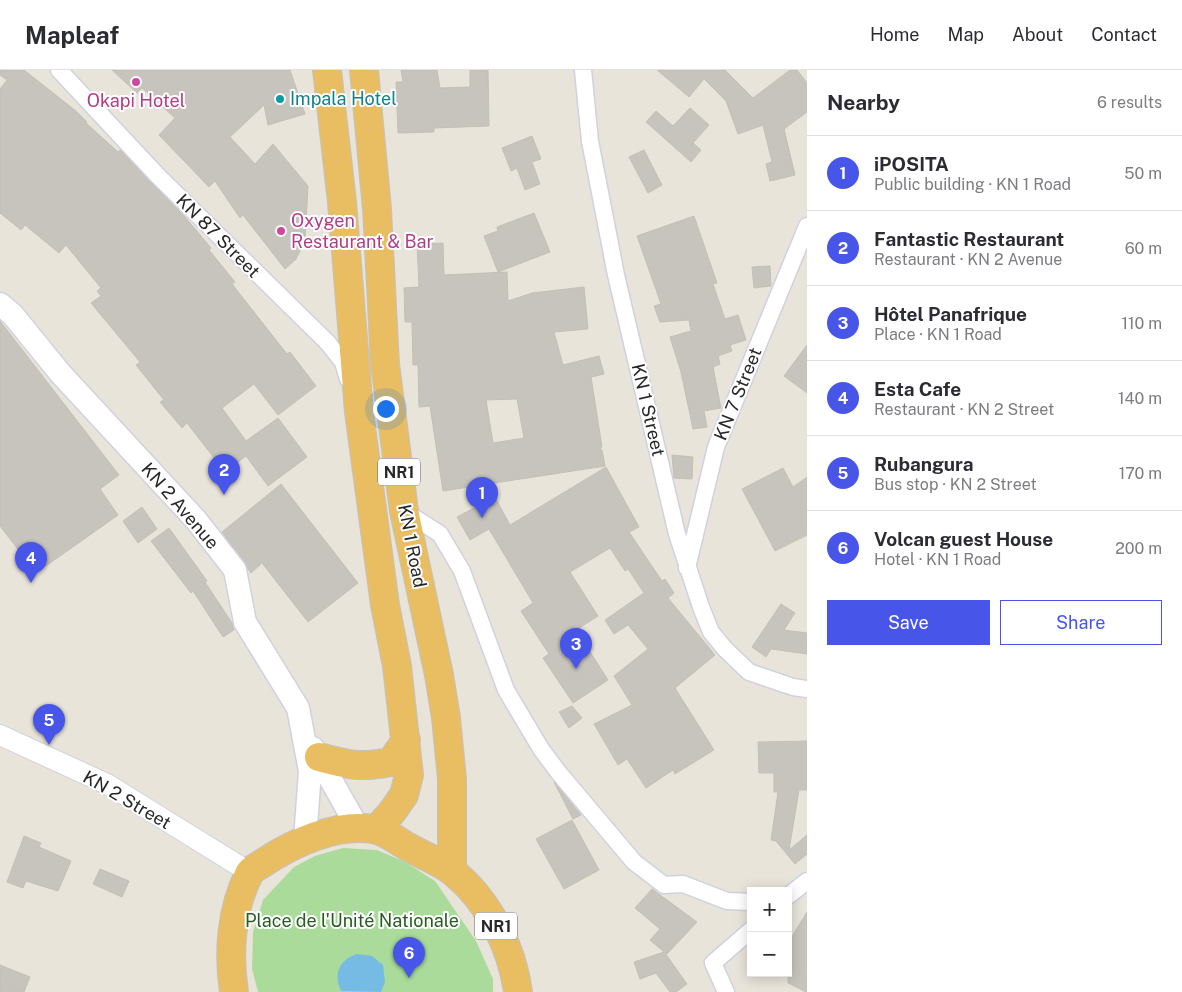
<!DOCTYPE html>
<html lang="en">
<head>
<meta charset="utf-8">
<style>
  :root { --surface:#fff; --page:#f2f2f3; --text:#2b2b33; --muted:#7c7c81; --line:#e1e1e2; --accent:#4756e9 }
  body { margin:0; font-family:"Public Sans",sans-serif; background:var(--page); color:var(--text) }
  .controls { position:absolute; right:15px; bottom:15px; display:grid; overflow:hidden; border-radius:0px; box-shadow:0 2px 12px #0003 }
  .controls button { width:45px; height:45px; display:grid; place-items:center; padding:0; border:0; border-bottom:1px solid var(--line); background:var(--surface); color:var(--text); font:25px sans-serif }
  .you { position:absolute; left:385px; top:338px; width:18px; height:18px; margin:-12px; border:4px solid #fff; border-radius:50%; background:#1a73e8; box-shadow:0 0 0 8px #1a73e833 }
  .badge { display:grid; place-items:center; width:32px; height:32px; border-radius:50%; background:var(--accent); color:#fff; font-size:16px; font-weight:700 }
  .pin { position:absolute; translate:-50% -41px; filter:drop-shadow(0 1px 2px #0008) }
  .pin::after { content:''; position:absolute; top:26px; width:18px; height:15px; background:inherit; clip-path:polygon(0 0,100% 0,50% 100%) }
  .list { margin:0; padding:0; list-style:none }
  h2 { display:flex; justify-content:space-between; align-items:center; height:65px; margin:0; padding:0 20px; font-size:21px }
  h2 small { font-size:16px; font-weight:400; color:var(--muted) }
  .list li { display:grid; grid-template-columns:32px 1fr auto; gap:15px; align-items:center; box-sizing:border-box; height:75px; padding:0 20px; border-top:1px solid var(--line) }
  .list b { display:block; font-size:19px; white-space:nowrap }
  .list p { margin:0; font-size:16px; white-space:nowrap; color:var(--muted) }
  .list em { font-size:16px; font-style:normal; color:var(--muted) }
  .actions { display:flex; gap:10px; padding:15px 20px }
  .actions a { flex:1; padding:11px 0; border:1px solid var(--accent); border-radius:0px; text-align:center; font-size:18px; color:var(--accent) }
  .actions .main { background:var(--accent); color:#fff }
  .map { position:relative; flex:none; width:807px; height:922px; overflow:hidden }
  header { display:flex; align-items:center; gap:30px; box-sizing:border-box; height:70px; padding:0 25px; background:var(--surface); border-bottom:1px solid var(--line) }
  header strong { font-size:24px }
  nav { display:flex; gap:28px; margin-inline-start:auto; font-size:18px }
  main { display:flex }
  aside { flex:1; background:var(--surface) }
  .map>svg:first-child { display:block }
  .green { fill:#aadb9b }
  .water { fill:#75bbe3 }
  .building { fill:#c7c3bd; stroke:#c4c0b4; fill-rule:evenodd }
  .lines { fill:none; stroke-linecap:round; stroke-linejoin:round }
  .minor-casing { stroke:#d0d1df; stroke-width:19 }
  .tertiary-casing { stroke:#d0d1df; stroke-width:22 }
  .secondary-casing { stroke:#d0d1df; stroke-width:25 }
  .trunk-casing { stroke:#c3c3c3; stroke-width:30 }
  .minor { stroke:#fff; stroke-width:16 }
  .tertiary { stroke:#fff; stroke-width:20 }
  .secondary { stroke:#fff; stroke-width:22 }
  .trunk { stroke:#e9be62; stroke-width:28 }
  .hotel-dot { fill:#d1479c; stroke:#fff; stroke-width:2 }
  .culture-dot { fill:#0f9aa8; stroke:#fff; stroke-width:2 }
  .labels { text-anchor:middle; stroke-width:4; stroke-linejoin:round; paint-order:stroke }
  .shield { fill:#fff; stroke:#686868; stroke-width:1 }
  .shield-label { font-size:16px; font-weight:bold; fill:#272727 }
  .culture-label { font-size:18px; fill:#0d838f; stroke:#fff; text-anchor:start }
  .hotel-label { font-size:18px; fill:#b23c85; stroke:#fff }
  .street-label { font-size:18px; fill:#272727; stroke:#fff }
  .park-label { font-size:18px; fill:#265d1f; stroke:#fff }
</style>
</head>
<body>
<header>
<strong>Mapleaf</strong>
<nav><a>Home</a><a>Map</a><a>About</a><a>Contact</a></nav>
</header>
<main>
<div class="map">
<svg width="807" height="922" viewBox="0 0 807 922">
  <rect width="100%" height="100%" fill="#e9e4da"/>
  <path class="green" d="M343,778L377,780L405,792L435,811L476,871L493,909V922H258L252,899L253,862L263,830L294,797L315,786Z"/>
  <path class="water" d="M357,884L372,886L383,895L385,912L381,922L341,921C333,904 339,890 357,884Z"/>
  <path class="building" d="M0,0H24L76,41L87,52L86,53L118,82L120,80L185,147L211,178L209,180L235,212L232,214L287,284L290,282L316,316L278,345L254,314L222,338L246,371L278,348L307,387L268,416L246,386L225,402L187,353L182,358L160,332L164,330L136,295L140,292L91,233L101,226L97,221L101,218L66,175L59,183L25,155L21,160L0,143V19L7,10L0,5Z
    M112,0H290L305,44L268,55L264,35L230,67L255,94L273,74L308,116L305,171L296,189L285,199L243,145L240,148L215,111L209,117L159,65L175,48L142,18L137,23Z
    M401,0H437L440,18L470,17V0H488L489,56L434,58V62L398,63L396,12H403Z
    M657,0H725L753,28L790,0H797L807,13V42L784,59L795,105L770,111L766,94L772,92L763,55L738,64L726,31L704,9L689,27Z
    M690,38L709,55L693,73L701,80L691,92L646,52L656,41L673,56Z
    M532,66L541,89L532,92L540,114L525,120L517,98L511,101L502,78Z
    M644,80L662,115L648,123L629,87Z
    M534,143L550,182L498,202L484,166L498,161L497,157Z
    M694,146L717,213L713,214L725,249L738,245L746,270L730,275L732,281L718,286L720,294L713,297L721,338L704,341L707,357L693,359L681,302L670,267L691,261L689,250L660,252L654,236L661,234L637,166Z
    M443,173L444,205L507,202L508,231L532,223L584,217L588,259L554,262L563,295L599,286L604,304L591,307L602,377L600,379L602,380L605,396L443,421L430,336L419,337L418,295H413L412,252H405L404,218L419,217L417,174ZM517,329L524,368L493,373L486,330Z
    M770,196L771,216L754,218L752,197Z
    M0,251L119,405L100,419L118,445L36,503L0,456Z
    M807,275V323L784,306Z
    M672,385L693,387L692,409L674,408Z
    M606,397L639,457L629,462L662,511L665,509L674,523L668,528L715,585L675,618L714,680L675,704L673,700L646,718L627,689L618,695L594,654L632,635L614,606L648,579L628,555L614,564L605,550L644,523L628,499L625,501L610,478L570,502L598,546L576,560L608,610L573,633L543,588L549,584L521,541L533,533L489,459L470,470L457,447L495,427L510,455Z
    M783,398L793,417L807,407V465L775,481L742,419Z
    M281,414L358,513L308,552L262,493L251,503L222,462Z
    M142,437L157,459L138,473L123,451Z
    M169,458L207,511L205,512L232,553L234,560L223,567L193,521L191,523L151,471Z
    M781,534L795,543L784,560L807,563V584L771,579L766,587L752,577Z
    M572,636L582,648L569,658L559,642Z
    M807,671V720H799L789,780L807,765V784L795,794L776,771L771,770L778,722H774V703H759L758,672Z
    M554,712L581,745L573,749Z
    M572,750L599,800L564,819L536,769Z
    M24,766L41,773L39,777L71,791L58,821L26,811L23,818L7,812Z
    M100,799L129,811L122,827L93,814Z
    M652,819L697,852L667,884L665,883L687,914L676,922H670L656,903L640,909L634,892L664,882L650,870L660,859L635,838Z
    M807,842V922H806L788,913V873Z
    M0,895L30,907L24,922H0Z"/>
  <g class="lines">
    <g class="minor-casing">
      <path id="minor" d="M59,0L158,106L328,273L343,292L348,309
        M583,0L590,71L616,205L677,464L701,537L711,562L725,579L749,602L793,617L807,619
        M404,441L440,464L462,501L506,620L541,679L559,703L634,792L664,815L683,814L727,831L751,832
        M687,498L716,377L807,156
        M788,826L807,811
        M726,922L713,893L751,860"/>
    </g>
    <g class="tertiary-casing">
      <path id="tertiary" d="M0,665L107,714L249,802"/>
    </g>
    <g class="secondary-casing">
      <path id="secondary" d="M0,234L13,245L60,303L196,450L235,500L245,552L298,638L310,701L305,770
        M313,678L358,758"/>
    </g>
    <g class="trunk-casing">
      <path id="trunk" d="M327,0L342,132L359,342L385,535L397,596L409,705L404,725L392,742L376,760
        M364,0L377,139L385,294L404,441L439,605L446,648L452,709V801
        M319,687C348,695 361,698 391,692L406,670
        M234,922C228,883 231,840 249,804C251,799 259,796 263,793C293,773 336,753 373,759C385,761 399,772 410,778C424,786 441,792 453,802C488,830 512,877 518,922"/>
    </g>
    <use href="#minor" class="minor"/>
    <use href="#tertiary" class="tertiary"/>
    <use href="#secondary" class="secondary"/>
    <use href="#trunk" class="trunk"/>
  </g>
  <g class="hotel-dot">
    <circle cx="136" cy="12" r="5"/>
    <circle cx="281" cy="161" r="5"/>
  </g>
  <circle class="culture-dot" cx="280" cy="29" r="5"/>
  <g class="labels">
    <g class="shield">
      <rect x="378" y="388.5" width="42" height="27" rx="4"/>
      <rect x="475" y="842.5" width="42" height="27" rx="4"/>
    </g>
    <g class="shield-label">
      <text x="399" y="408">NR1</text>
      <text x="496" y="862">NR1</text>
    </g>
    <g class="culture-label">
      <text x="290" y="35">Impala Hotel</text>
    </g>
    <g class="hotel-label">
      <text x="136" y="37">Okapi Hotel</text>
      <text x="291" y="157" text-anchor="start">Oxygen<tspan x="291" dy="21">Restaurant &amp; Bar</tspan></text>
    </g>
    <g class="street-label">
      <text transform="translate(218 166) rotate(45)" y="6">KN 87 Street</text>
      <text transform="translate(738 324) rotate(-68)" y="6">KN 7 Street</text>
      <text transform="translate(648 340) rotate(77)" y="6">KN 1 Street</text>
      <text transform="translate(180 436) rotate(49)" y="6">KN 2 Avenue</text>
      <text transform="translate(412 476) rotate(79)" y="6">KN 1 Road</text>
      <text transform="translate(127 730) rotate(30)" y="6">KN 2 Street</text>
    </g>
    <g class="park-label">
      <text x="352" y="857">Place de l'Unité Nationale</text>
    </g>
  </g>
</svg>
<div class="controls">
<button>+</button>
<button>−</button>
</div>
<div class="you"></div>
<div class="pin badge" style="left:482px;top:448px">1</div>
<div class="pin badge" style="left:224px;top:425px">2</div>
<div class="pin badge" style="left:576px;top:599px">3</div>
<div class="pin badge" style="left:31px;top:513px">4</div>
<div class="pin badge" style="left:49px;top:675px">5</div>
<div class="pin badge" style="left:409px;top:908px">6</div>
</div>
<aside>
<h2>Nearby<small>6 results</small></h2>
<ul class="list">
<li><span class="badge">1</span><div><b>iPOSITA</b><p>Public building · KN 1 Road</p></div><em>50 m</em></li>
<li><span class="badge">2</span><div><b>Fantastic Restaurant</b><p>Restaurant · KN 2 Avenue</p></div><em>60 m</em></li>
<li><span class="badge">3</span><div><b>Hôtel Panafrique</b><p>Place · KN 1 Road</p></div><em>110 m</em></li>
<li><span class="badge">4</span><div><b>Esta Cafe</b><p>Restaurant · KN 2 Street</p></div><em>140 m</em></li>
<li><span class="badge">5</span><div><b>Rubangura</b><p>Bus stop · KN 2 Street</p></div><em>170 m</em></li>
<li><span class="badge">6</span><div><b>Volcan guest House</b><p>Hotel · KN 1 Road</p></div><em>200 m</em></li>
</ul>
<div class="actions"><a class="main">Save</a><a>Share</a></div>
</aside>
</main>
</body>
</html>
